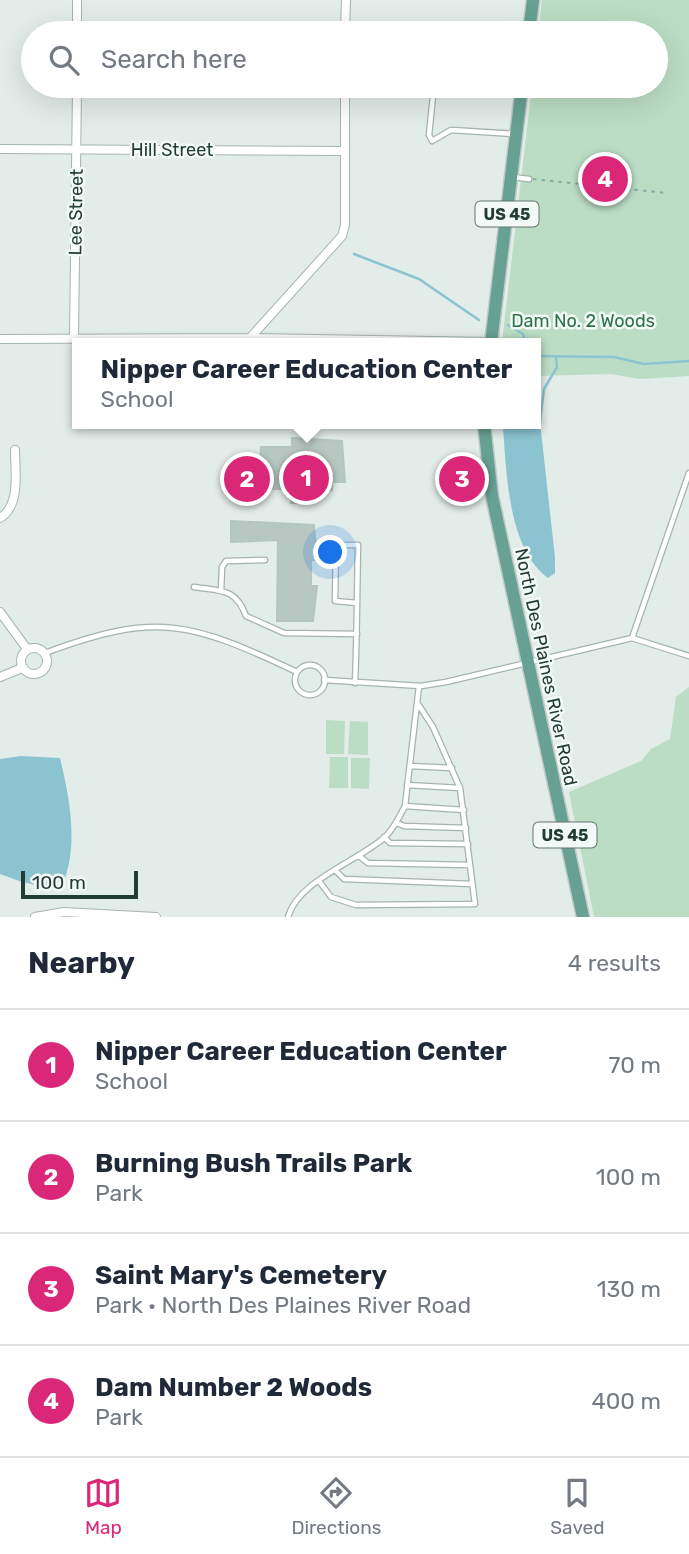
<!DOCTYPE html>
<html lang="en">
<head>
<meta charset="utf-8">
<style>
  :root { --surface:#fff; --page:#f2f2f3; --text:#1f2937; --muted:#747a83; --line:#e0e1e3; --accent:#db2777 }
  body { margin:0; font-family:Rubik,sans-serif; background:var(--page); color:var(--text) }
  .scale { position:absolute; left:21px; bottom:18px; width:117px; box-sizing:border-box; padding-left:7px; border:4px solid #223d36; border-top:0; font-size:19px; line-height:24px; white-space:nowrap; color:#223d36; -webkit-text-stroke:5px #f3f9f6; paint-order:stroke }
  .you { position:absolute; left:331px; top:553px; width:24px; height:24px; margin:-18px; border:5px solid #fff; border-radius:50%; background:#1a73e8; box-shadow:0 0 0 10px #1a73e833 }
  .badge { display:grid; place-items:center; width:46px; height:46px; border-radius:50%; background:var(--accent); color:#fff; font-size:23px; font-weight:700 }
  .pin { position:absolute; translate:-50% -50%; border:4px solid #fff; box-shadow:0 2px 7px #0006 }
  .popup { position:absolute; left:72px; top:338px; width:469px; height:91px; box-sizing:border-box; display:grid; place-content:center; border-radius:0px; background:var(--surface); filter:drop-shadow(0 2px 5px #0005); font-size:23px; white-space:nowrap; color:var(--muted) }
  .popup b { font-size:26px; color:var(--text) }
  .popup::after { content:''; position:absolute; left:50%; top:100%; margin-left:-14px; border:14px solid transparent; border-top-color:var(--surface) }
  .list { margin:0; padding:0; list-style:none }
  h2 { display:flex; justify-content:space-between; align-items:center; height:91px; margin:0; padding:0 28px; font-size:30px }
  h2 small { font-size:23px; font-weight:400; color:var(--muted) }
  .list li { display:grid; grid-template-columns:46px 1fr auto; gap:21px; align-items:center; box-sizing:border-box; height:112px; padding:0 28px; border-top:2px solid var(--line) }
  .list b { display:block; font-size:26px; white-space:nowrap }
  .list p { margin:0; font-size:23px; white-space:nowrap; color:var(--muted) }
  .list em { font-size:23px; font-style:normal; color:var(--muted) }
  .icon { flex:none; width:38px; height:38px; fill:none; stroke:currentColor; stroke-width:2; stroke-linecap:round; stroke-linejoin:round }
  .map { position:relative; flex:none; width:689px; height:917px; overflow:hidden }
  .search { position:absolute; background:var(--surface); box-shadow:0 7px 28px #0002; left:21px; right:21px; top:21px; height:77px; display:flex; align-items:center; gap:18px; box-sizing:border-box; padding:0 24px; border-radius:38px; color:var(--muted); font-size:26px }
  .sheet { height:539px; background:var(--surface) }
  nav { display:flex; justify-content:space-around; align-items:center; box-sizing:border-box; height:98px; border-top:2px solid var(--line); background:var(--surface); font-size:19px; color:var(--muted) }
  nav a { display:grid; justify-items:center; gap:4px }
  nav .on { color:var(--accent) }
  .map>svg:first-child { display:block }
  .green { fill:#bbddc5 }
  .water { fill:#8bc4d0 }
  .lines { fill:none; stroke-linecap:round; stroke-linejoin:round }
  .stream { stroke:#8bc4d0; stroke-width:2.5 }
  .building { fill:#b7c7c1; stroke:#b5c6bf; stroke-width:2 }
  .lane-casing { stroke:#a5b4af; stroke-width:7 }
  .street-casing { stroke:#a5b4af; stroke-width:10 }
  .primary-casing { stroke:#c1c9c7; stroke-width:15 }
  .path { stroke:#83afa2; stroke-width:2; stroke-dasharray:3.5 5; stroke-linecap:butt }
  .lane { stroke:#fff; stroke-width:4.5 }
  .street { stroke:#fff; stroke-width:8 }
  .primary { stroke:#67a193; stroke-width:12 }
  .labels { text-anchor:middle; stroke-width:5; stroke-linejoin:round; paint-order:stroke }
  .shield { fill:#f3f9f6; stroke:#617570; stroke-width:2 }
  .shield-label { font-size:16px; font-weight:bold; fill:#223d36 }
  .street-label { font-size:18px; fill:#223d36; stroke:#f3f9f6 }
  .park-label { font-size:18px; fill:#2d734a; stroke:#f3f9f6 }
</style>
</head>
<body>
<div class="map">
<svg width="689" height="917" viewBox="0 0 689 917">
  <rect width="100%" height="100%" fill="#e2ece8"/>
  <path class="green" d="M542,0H689V376L640,379L611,374L535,376V343L502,342L532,86H656V33H538Z
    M226,464L244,465L243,494H225Z
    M689,687V917H594L569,792L641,761L651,749L670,739L676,697Z
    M326,720L345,721L344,754H326Z
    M350,721L368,722V755L348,754Z
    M330,757H348V788H329Z
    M351,758H370L369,789L351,788Z"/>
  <path class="water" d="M535,418L540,422L555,558V573L548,578C508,548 507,476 503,429L504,424H535Z
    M21,756L60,758C69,796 78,840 65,878C44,892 22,882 0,874V759Z"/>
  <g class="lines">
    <path class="stream" d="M354,254L419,279L479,320
      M508,325L523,334L525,343
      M535,356L614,357L644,364L689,361
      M540,422L544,389L557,367L556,357"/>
  </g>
  <path class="building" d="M292,438L342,441L345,482H332V490H313V503H291V489H271V482H262V473L259,474L261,447H292Z
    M231,521L314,525L317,560H311V586H317L313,621H277L278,540L231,542Z"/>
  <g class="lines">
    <g class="lane-casing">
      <path id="lane" d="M434,86L429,135L432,141L451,130L516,134
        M512,177L529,179
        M194,587C221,591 236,588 246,616L284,633L357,634
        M221,591L222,567L226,561L265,560
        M632,638L689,473
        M45,653C157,611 191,622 297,672
        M295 680a15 15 0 1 1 30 0a15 15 0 1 1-30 0Z
        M324,680L421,686L446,682L632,638L689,656
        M355,683C357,637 357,591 358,545H336L335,601L357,603
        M410,766L452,768
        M407,785L460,788
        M405,806L464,810
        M397,823L404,826L466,828
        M384,837L390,843L468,844
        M359,856L368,863L470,865
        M336,871L344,879L472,884
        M319,881L331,897L356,905L475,904L460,788L433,727L418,704
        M288,917C298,881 356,862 384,838C394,829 399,817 405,806L419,686"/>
    </g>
    <g class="street-casing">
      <path id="street" d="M77,33V0
        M345,33L346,0
        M0,149L345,151
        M250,338L342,236L345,225V86
        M0,339L250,338L491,342
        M74,339L77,86
        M0,518C21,506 15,470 15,450
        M0,612L27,649
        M21 661a13 13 0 1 1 26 0a13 13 0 1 1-26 0Z
        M0,677L22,668
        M35,917L64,912L156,917"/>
    </g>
    <g class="primary-casing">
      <path id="primary" d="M529,33L533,0
        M491,343L522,86
        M484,424L492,496L583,917"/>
    </g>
    <path class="path" d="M533,179L666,193"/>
    <use href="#lane" class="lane"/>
    <use href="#street" class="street"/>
    <use href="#primary" class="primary"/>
  </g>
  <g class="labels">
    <g class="shield">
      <rect x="475.5" y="201.5" width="63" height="25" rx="5"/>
      <rect x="533.5" y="822.5" width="63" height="25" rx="5"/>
    </g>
    <g class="shield-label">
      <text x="507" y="220">US 45</text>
      <text x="565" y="841">US 45</text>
    </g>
    <g class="street-label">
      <text x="172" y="156">Hill Street</text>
      <text transform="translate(76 212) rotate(-89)" y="6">Lee Street</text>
      <text transform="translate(546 667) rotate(78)" y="6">North Des Plaines River Road</text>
    </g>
    <g class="park-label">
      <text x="583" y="327">Dam No. 2 Woods</text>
    </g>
  </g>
</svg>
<div class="scale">100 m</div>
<div class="you"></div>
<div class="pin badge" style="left:306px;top:478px">1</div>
<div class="popup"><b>Nipper Career Education Center</b>School</div>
<div class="pin badge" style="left:247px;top:479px">2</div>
<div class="pin badge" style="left:462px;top:479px">3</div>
<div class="pin badge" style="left:605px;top:179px">4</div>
<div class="search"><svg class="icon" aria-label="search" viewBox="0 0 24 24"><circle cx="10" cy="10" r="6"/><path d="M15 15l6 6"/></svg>Search here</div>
</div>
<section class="sheet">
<h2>Nearby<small>4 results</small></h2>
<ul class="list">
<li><span class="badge">1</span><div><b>Nipper Career Education Center</b><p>School</p></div><em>70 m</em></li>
<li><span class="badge">2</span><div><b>Burning Bush Trails Park</b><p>Park</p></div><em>100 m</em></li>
<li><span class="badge">3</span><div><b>Saint Mary's Cemetery</b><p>Park · North Des Plaines River Road</p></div><em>130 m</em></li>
<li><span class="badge">4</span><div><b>Dam Number 2 Woods</b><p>Park</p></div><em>400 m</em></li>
</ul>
</section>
<nav>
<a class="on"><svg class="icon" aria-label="map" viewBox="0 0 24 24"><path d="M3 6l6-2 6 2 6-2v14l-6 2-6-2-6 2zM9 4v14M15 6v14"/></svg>Map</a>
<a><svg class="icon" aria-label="directions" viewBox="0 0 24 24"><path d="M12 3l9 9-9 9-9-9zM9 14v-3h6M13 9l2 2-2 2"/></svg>Directions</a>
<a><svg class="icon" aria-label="saved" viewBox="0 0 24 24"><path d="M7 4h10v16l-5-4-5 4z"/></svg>Saved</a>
</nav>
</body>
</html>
